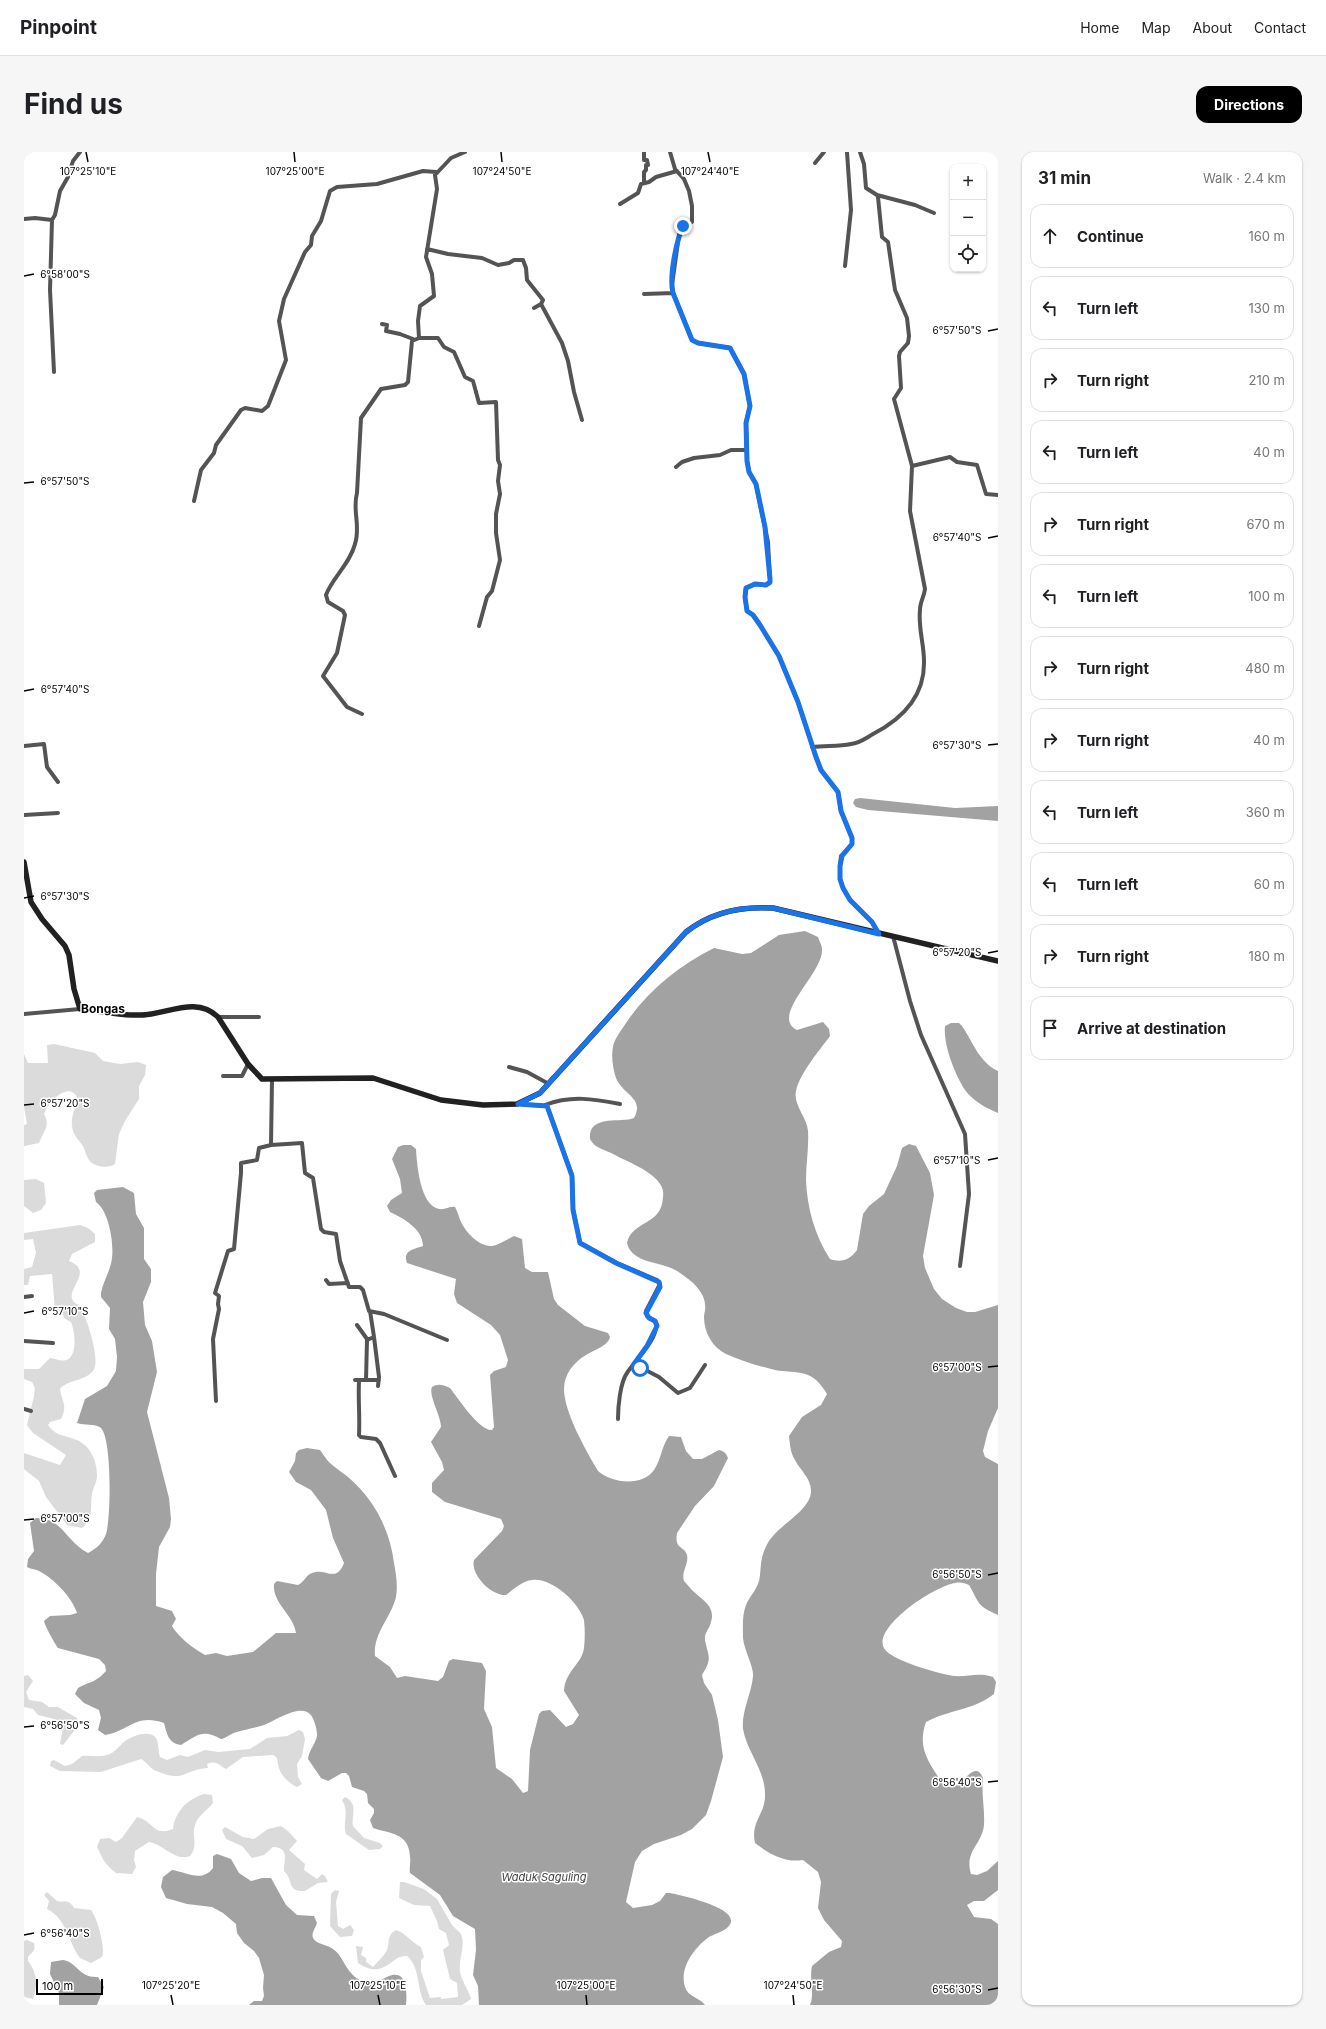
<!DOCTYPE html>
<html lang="en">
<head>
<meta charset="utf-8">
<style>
  :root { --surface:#fff; --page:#f6f6f6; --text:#202124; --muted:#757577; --line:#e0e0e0; --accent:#000 }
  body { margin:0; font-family:Inter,sans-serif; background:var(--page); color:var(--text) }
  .controls { position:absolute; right:12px; top:12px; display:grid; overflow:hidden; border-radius:8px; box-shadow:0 1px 3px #0004 }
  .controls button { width:36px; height:36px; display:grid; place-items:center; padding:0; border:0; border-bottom:1px solid var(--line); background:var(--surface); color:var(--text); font:20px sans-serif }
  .scale { position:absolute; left:12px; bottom:10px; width:67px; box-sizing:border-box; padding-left:4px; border:2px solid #000; border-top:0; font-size:11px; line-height:14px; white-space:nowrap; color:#000; -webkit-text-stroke:3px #fff; paint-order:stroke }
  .stop { position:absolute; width:12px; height:12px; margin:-9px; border:3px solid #1a73e8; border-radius:50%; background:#fff }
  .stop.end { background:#1a73e8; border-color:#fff; box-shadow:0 1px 4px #0008 }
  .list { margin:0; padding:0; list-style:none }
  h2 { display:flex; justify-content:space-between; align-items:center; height:52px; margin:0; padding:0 16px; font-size:17px }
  h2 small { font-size:13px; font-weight:400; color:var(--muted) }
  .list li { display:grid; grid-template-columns:26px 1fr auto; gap:12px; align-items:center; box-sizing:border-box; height:64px; margin:0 8px 8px; padding:0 8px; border:1px solid var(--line); border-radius:12px }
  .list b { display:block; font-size:15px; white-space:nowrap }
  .list em { font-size:13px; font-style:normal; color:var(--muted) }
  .icon { flex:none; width:22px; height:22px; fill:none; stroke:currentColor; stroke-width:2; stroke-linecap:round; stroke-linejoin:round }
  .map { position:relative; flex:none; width:974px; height:1853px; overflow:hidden; border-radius:12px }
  header { display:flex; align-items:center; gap:24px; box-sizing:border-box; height:56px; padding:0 20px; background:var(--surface); border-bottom:1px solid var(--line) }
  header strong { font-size:19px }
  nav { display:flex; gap:22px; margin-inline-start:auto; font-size:14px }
  .intro { display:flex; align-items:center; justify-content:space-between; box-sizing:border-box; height:96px; padding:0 24px }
  h1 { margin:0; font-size:28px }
  .button { padding:10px 18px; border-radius:12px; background:var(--accent); color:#fff; font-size:14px; font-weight:700 }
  main { display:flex; gap:24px; padding:0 24px }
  aside { flex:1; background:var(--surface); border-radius:12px; box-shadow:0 1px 3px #0004 }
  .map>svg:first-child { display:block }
  .green { fill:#dbdbdb }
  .water { fill:#a2a2a2 }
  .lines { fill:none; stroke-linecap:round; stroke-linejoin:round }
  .minor { stroke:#545454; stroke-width:4 }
  .secondary { stroke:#212121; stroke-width:5.5 }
  .route { stroke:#1a73e8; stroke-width:5 }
  .ticks { fill:none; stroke:#000; stroke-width:1.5 }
  .labels { text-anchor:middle; stroke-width:3; stroke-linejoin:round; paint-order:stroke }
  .water-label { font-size:11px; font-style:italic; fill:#434343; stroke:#fff }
  .quarter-label { font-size:12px; font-weight:bold; fill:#000; stroke:#fff }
  .ticks-label { font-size:10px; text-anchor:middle; fill:#000; stroke:#fff; stroke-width:3; stroke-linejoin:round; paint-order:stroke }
</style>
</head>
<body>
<header>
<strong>Pinpoint</strong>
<nav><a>Home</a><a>Map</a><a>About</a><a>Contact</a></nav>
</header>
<div class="intro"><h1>Find us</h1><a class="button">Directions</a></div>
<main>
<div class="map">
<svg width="974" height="1853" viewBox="0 0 974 1853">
  <rect width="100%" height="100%" fill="#fff"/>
  <path class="green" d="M30,892L71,901L79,909L96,912L114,910L122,913L121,923L115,934V947L101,969L95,982L91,1012C84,1017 70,1015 65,1008C62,1004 61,998 59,994C54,987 49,983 48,974C47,965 51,956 54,947C46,927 24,950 20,962C27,974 19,980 15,991L0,994V973L3,972L0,955V902L4,911H24L23,893Z
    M12,1027L20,1031L22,1051L17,1058L9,1061L0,1054V1028Z
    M56,1073L64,1076L71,1082V1090L48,1102L45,1109C71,1119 41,1137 49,1149C50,1151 54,1152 56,1155C63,1165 74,1202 71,1214C68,1229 43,1227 36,1237C38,1251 44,1253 37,1267L26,1270L24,1273C33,1285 38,1282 50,1287C66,1292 73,1308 73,1324C73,1330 69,1336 68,1342C66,1355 70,1367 58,1376L43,1373L22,1345L15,1329L0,1317V1301L36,1313L42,1303L9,1281L3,1273L10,1244L11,1236L8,1230L0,1227V1217H15L26,1206C31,1206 36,1210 42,1208C54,1205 51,1179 47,1170L40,1166L39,1162L31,1158L28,1122L6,1124L4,1133H0V1117L8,1115L12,1101L9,1087L0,1088V1081Z
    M4,1523L9,1529L2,1540L5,1548L18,1550L25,1555H34L53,1566L54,1574L39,1593L36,1592L39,1576L38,1572L30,1567L14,1563L9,1557L0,1555V1524Z
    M275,1578L279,1580L281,1587L278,1604L273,1612L274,1625L278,1632L273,1635C266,1632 257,1624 255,1616C253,1610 255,1606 249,1603L219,1605L202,1617C194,1613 193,1608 183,1612L184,1616C158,1618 162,1631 132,1619C125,1616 123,1610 117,1607L77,1620L36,1619L26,1614L27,1609L30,1608L41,1614L48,1612L58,1604C68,1603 76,1606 86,1602C92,1599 95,1594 100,1590C107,1584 126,1577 132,1586C135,1591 134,1599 136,1605L143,1608L156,1603L164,1605L181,1598L194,1600L226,1597L243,1586L263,1584Z
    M180,1642L188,1643L189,1651C183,1659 174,1663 171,1673C167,1684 175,1693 166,1704C151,1710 139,1692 125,1690L111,1699L110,1708L112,1715L108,1722L92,1721L86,1716L80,1709L73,1695L76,1687L85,1686L92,1690L98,1686L113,1665C130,1669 129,1685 149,1677C151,1660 163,1647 180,1642Z
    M321,1645C335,1652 327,1663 329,1674L340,1686L356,1691L359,1694L356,1697L345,1698L322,1682C318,1669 326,1662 318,1648Z
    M257,1674L264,1679L273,1689L265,1698L281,1712L280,1718L293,1727L298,1722L301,1724L304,1730L294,1731L281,1739C262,1740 270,1728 260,1719C259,1709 267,1696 249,1695L240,1703L228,1706L218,1694L202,1687L198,1678L201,1675L219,1685L230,1687L244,1677Z
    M376,1730H380L400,1737L413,1747L428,1773L437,1782C442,1795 434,1807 436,1820C438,1830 445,1838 447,1847L438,1853H402C392,1839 397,1815 383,1804C367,1802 361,1829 334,1811L332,1794L339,1795L337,1803L342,1806V1810L349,1815C353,1810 359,1805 362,1800C367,1792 361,1784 372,1778C382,1781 388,1791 397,1795L400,1805L397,1808V1819L406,1846L417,1845V1847L434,1845L433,1831L426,1827L419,1798L425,1793L422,1781L415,1777L413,1769L406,1754L390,1753L375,1746Z
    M311,1738L315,1739L312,1750L314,1774L319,1777L326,1773L330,1778L328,1784L316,1785L306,1774L307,1742Z
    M23,1740L33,1749C42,1751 44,1746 50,1756L67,1758C73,1765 82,1797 78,1805L67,1811L56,1806C44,1790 43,1767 23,1757L25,1749L20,1743Z
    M3,1788L10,1791C12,1799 8,1800 4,1805V1809C13,1820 14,1833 9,1847L0,1845V1789Z"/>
  <path class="water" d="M836,646L931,656L974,654V669L844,658L832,655L829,651L831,647Z
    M781,779L794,785C795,789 798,793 798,797C800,821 745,864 773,878L799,870L805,877L806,884C795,899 776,921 772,939C769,953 783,965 784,979C785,995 782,1012 782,1028C783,1056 791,1084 806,1107C817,1111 826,1108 833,1098L839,1062L845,1054L860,1042L873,1014L878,996L885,992L892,994L906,1021L910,1043L899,1104L901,1116L910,1137L918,1147L932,1156L943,1160H951L974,1153V1256L964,1279L959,1299L961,1305L974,1312V1463C952,1453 956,1452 945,1433C941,1431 936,1430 931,1431C911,1434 853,1472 859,1494C862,1508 917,1522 930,1524C944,1525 955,1520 969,1525L972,1530L970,1542C950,1558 924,1558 902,1570C895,1590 900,1603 911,1620C914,1625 919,1633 925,1635C937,1639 950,1605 959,1626C957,1641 961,1657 960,1673C958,1693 940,1699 947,1722L953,1723L963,1719L974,1709V1738L960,1749H950L943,1753L950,1765L967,1767L974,1772V1853H786C791,1841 785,1827 788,1814L805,1800L817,1795L818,1789L800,1768L794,1756L797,1730L794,1720L779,1708C761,1711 745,1702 731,1691C726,1669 742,1662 741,1642C741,1618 723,1600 719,1577C717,1561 728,1540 729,1524C730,1515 720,1498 719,1486C719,1475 718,1463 722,1453C725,1445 732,1439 735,1429C737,1421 736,1411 739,1402C741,1396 744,1389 749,1384C758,1372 787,1357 787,1339C787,1326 776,1318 771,1308C766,1300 766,1292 765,1284L778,1265L797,1253L803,1242C788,1216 775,1222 751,1218C735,1214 717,1209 702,1202C688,1195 680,1180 680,1165C680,1161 682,1157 681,1153C681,1144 674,1136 668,1130C663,1126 658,1122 653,1119C637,1109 608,1112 603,1091C608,1068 638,1074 639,1045C640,1038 638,1034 633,1028C623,1017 604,1010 591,1003C581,997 571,997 566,987C564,964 592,970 607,967L610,966C621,946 599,943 592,926C589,917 587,905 589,895C590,888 596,880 600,874C622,840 654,814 690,796L718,802L727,801L755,783Z
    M927,871H935L938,874C949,890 955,910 974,919V961C962,956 949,949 941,938C931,922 919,893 921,874Z
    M379,993H387L392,997C393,1013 396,1053 415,1057C421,1058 426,1054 431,1055C434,1060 435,1066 437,1070C443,1082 458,1098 472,1093C478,1091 484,1087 490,1084L498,1087L501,1116L508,1120H524L530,1147L534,1153L561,1174L584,1181L586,1185C584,1194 570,1198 562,1203C550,1210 540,1222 540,1237C540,1260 562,1299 574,1319C587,1331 618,1335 630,1318C637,1308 638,1293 645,1284L657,1285L662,1299L669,1307H678L695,1298C700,1299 702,1301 704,1306L690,1334L671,1354L653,1381C650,1398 661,1394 663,1403C665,1412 657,1420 660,1429C663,1432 665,1435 668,1438C678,1448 692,1454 687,1470C686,1476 680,1481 681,1488C684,1504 689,1506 678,1523L680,1531L688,1543L694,1568L699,1605L687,1649L682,1663L668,1677L657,1683L630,1692L618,1699L611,1710L602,1750L609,1756L628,1753L636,1749L642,1741H646C656,1743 722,1757 704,1775C699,1780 690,1782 685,1785C670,1796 655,1816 661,1835C664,1845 675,1845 681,1853H455L454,1834L449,1823L452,1798L451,1777L429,1764L416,1743L386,1721C385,1716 387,1710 386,1705C385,1680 366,1682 349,1676L346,1668L350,1661V1657L344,1651L343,1642L340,1639L328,1635L325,1624L322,1621H318L304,1629L297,1626L284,1607C285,1598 291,1593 293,1584C293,1579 292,1574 290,1569C283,1546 253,1568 240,1573C231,1576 223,1577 213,1580C207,1581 203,1586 197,1587C178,1577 174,1583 157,1593C144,1591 143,1582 140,1571C111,1561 106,1579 81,1583L74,1578L77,1566L75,1558L60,1551L51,1542L54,1536C67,1529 71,1531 82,1519L81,1513L75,1507L34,1496C31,1492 20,1472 20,1469L26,1464L46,1463L53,1461C48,1445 29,1426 15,1419C11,1417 6,1417 3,1415L4,1407L10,1399L6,1371L12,1366C39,1366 41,1389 64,1401C73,1396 78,1392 82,1382C87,1367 88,1287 77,1276C71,1271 60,1274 53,1271L61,1247L83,1234L92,1219L93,1205L91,1187L85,1177L86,1156L77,1145V1141C79,1129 87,1118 88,1106C90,1091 85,1059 72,1050L70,1041L73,1038L99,1035L110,1041L112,1062L120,1076V1107L127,1117V1130L119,1150L121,1173L128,1189L133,1220L123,1260L145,1346L147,1367L146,1375L135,1395L132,1422V1454L148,1459L152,1467L148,1474C155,1486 169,1496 181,1503L192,1501L203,1504L229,1500L252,1481H272C270,1463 248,1451 250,1432L253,1429L274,1433C280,1430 282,1423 288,1421C301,1415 312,1432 320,1411L309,1386L302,1358L287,1338L272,1330L265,1320L271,1309L272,1301L275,1298L283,1296L296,1298C298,1300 299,1303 301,1305C306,1313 317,1319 324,1325C350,1347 366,1378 370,1411C372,1422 374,1433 372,1445C367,1466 349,1481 351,1504L366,1515L373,1526L381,1524L414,1529L419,1525L425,1509L429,1507L458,1511L462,1519L460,1557L468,1575L472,1616L488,1627L499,1641L504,1639L506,1598L515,1562L518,1559L526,1558L542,1575L549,1572L555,1563L540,1539C541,1519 558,1512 560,1496C561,1487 561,1477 560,1468C555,1450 527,1425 508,1428C498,1429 490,1437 482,1443C467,1444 446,1422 450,1408L478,1379L480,1374L477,1367L421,1350L408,1340V1331L420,1318L418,1310L407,1290L417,1275C417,1264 404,1243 408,1235C414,1231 420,1233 426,1236C434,1246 455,1279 468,1278L470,1275L466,1223L470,1219L482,1215L484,1208L476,1183L467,1173L433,1151L430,1142L432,1127L383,1111C378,1098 391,1097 399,1094C399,1077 379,1066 366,1060L363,1054L367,1048L378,1041L376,1027L368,1007L374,995Z
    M193,1702L207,1707L215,1721L227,1729L238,1726H247L262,1753L273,1763L290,1764L293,1771C292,1775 287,1781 289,1786C293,1793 303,1792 309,1797C318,1803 320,1814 328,1822C332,1827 338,1829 344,1832C352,1832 358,1827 365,1824C384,1817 383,1842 382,1853H225L230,1849H238L240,1844L239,1836L240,1823L235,1806L230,1799L220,1791L213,1781L212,1772L199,1761L188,1755L163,1752L142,1746L137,1735L139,1725L148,1718C162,1720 178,1731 189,1716V1704Z
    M39,1808C53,1810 55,1826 74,1825L80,1835L73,1853H35V1841L26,1822L27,1810Z"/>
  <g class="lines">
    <path class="minor" d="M441,0L427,6L411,23L413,37L402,105L408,122L410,144L396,154L394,169L395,186H414L420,195L430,200L441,225L449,229L455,251L472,250L474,308L476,313L474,329L476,342L472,362V381L476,408L468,439L463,445L455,474
      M620,0V8H623L624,13H622V18L620,20V31
      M646,0L651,17L660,27L665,39L668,54V70L659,74L655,83L648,133L649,141L668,188L674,191L706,196L720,222L726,254L722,271L723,309L725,320L732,332L736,352L744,390L746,427V431L742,433L731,432L722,436L721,445L723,459L729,463L736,473L755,504L774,550L792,605L797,618L814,640L817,659L828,686V692L817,704L816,714V727L819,736L826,748L848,770L854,781
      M791,11L800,0
      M853,43L891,53L910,61
      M596,52L614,41L617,32L625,30L632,25L653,19
      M0,67L11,66L28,68L31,63L36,39L44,25L49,9L56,0
      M28,68L26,138L30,220
      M403,97L424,102L458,106L474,113L485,111L490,108H499L502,116L503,128L519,148L517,152L538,191L544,209L550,240L558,268
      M821,114L827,58L823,0
      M620,142L649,141
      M510,156L517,152
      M358,172L363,173L362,179L376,182L389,187
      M888,314L926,305L933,310L953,313L962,342L974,343
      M652,315L658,310L670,306L696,303L707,298H722
      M170,349L177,318L190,301L192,293L217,258L221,256L238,259L244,254L262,208L255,169L260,147L281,100L287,93L288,84L297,69L306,39L313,35L353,32L399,19L412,20
      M338,562L323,555L299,524L313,501L321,463L319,459L304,450L302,443C308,426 326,412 331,392C337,374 328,358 333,341L337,266L357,237L381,233L384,230L388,189L395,186
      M0,594L20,592L23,615L34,630
      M788,595C801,593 814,595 827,592C836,591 842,586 849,582C878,567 901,544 900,509C900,492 894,475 896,458C896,450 900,445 901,437L886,359L888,314L870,247L877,236L875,204L876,200L884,191L885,184L883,166L871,138L864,90L858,85L854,45L853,43L842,36L840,12L836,0
      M0,663L34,661
      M869,784L886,849L897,883L941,982L945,1042L936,1114
      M0,862L56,857
      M194,865H235
      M485,915L503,920L525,932
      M199,924H218L224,912
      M248,928L247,993L278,991L281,1021L289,1026L297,1077L300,1080L312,1082L316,1109L325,1135H336L339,1138L345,1159L360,1162L423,1188
      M494,952L523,954L548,1023L549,1057L556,1091L593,1111L633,1128L636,1132L622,1159L623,1164L632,1170C635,1187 611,1208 603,1221C596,1231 594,1255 594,1267
      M521,953C547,943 570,947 596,952
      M302,1128L305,1132L324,1131
      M0,1145L8,1144
      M333,1173L343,1187
      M350,1185L355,1225L354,1234
      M0,1189L29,1191
      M610,1212L635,1225L654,1241L666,1236L681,1213
      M331,1228H342L343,1188L350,1185L346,1159
      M342,1228H355
      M335,1229C334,1247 336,1264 335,1283L337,1285L352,1287L356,1291L371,1324
      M192,1249L189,1187L195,1157L194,1152L195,1144L191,1141L204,1099L210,1097L217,1021V1011L233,1008L235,996L247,993
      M0,1257L7,1259"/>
    <path class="secondary" d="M0,710L7,750L18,767L41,794L45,803L50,837L56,857C76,859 97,864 117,863C142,863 172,843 194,865L224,912L238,927L349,926L417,948L459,953L493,952L516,941L662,780C687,760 717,754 749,756L974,809"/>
  </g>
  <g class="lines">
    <path class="route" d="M616,1216L610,1212L623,1194L633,1174L631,1169L625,1166L622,1161L636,1135L635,1130L592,1111L556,1091L549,1058L548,1024L523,954L494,952L516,941L662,780C687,760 717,754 749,756L855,782L848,770L826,748L819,736L816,727V714L818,704L828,692V686L817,659L814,640L797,618L792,605L774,550L755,504L736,473L729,463L723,459L721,445L722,436L731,432L742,433L746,430V427L741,375L732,332L725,320L723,309L722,271L726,254L720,222L706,196L674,191L668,188L649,141C645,125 652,90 659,74"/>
  </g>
  <path class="ticks" d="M62,0L64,10M270,0L271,10M477,0L478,10M684,0L686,10M0,124L10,122M964,179L974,177M0,331L10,330M964,386L974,384M0,539L10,537M964,593L974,592M0,746L10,744M964,801L974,799M0,953L10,952M964,1008L974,1006M0,1161L10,1159M964,1215L974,1214M0,1368L10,1367M964,1423L974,1421M0,1575L10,1574M964,1630L974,1629M0,1783L10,1781M964,1838L974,1836M147,1843L149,1853M354,1843L356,1853M562,1843L563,1853M769,1843L770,1853"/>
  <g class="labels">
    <g class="water-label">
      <text x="520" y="1729">Waduk Saguling</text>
    </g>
    <g class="quarter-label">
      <text x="79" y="861">Bongas</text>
    </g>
  </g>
  <g class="ticks-label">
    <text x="686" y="23">107°24'40"E</text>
    <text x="64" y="23">107°25'10"E</text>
    <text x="271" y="23">107°25'00"E</text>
    <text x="478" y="23">107°24'50"E</text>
    <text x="41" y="126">6°58'00"S</text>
    <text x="933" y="182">6°57'50"S</text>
    <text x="41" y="333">6°57'50"S</text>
    <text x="933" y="389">6°57'40"S</text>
    <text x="41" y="541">6°57'40"S</text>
    <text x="933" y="597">6°57'30"S</text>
    <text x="41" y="748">6°57'30"S</text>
    <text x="933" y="804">6°57'20"S</text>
    <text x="41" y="955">6°57'20"S</text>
    <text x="933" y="1012">6°57'10"S</text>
    <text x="41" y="1163">6°57'10"S</text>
    <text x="933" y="1219">6°57'00"S</text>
    <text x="41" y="1370">6°57'00"S</text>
    <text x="933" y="1426">6°56'50"S</text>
    <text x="41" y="1577">6°56'50"S</text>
    <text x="933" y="1634">6°56'40"S</text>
    <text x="41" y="1785">6°56'40"S</text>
    <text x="147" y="1837">107°25'20"E</text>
    <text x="354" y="1837">107°25'10"E</text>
    <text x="562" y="1837">107°25'00"E</text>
    <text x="769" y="1837">107°24'50"E</text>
    <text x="933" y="1841">6°56'30"S</text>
  </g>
</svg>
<div class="controls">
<button>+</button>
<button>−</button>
<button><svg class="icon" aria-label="locate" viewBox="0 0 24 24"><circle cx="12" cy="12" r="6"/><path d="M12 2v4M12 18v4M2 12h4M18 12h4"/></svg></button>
</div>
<div class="scale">100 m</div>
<div class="stop" style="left:616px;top:1216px"></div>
<div class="stop end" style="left:659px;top:74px"></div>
</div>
<aside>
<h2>31 min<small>Walk · 2.4 km</small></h2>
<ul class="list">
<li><svg class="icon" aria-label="ahead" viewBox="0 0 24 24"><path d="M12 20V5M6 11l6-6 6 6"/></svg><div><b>Continue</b></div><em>160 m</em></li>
<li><svg class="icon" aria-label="left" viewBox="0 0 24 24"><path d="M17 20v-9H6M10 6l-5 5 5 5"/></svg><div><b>Turn left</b></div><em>130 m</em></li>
<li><svg class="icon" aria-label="right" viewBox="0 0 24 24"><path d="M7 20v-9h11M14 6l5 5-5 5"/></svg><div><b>Turn right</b></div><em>210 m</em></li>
<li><svg class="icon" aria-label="left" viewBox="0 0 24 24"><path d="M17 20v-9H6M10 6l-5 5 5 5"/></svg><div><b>Turn left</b></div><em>40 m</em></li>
<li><svg class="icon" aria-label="right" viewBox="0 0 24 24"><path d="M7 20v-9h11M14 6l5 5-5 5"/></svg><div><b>Turn right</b></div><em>670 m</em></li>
<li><svg class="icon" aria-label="left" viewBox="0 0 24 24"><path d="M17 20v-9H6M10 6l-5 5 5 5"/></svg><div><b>Turn left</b></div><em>100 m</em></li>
<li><svg class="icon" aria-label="right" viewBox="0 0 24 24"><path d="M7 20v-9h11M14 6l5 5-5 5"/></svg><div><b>Turn right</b></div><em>480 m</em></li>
<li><svg class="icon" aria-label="right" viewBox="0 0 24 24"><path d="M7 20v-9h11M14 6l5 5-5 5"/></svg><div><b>Turn right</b></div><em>40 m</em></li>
<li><svg class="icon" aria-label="left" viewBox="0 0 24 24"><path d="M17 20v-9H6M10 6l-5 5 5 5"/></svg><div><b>Turn left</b></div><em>360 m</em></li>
<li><svg class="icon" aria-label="left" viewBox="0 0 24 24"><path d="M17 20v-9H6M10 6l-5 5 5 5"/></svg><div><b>Turn left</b></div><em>60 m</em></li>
<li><svg class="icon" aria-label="right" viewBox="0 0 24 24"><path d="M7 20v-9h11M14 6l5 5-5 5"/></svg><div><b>Turn right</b></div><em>180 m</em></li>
<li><svg class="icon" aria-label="arrive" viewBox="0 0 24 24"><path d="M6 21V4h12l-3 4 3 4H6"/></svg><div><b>Arrive at destination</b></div></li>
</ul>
</aside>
</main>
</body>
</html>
